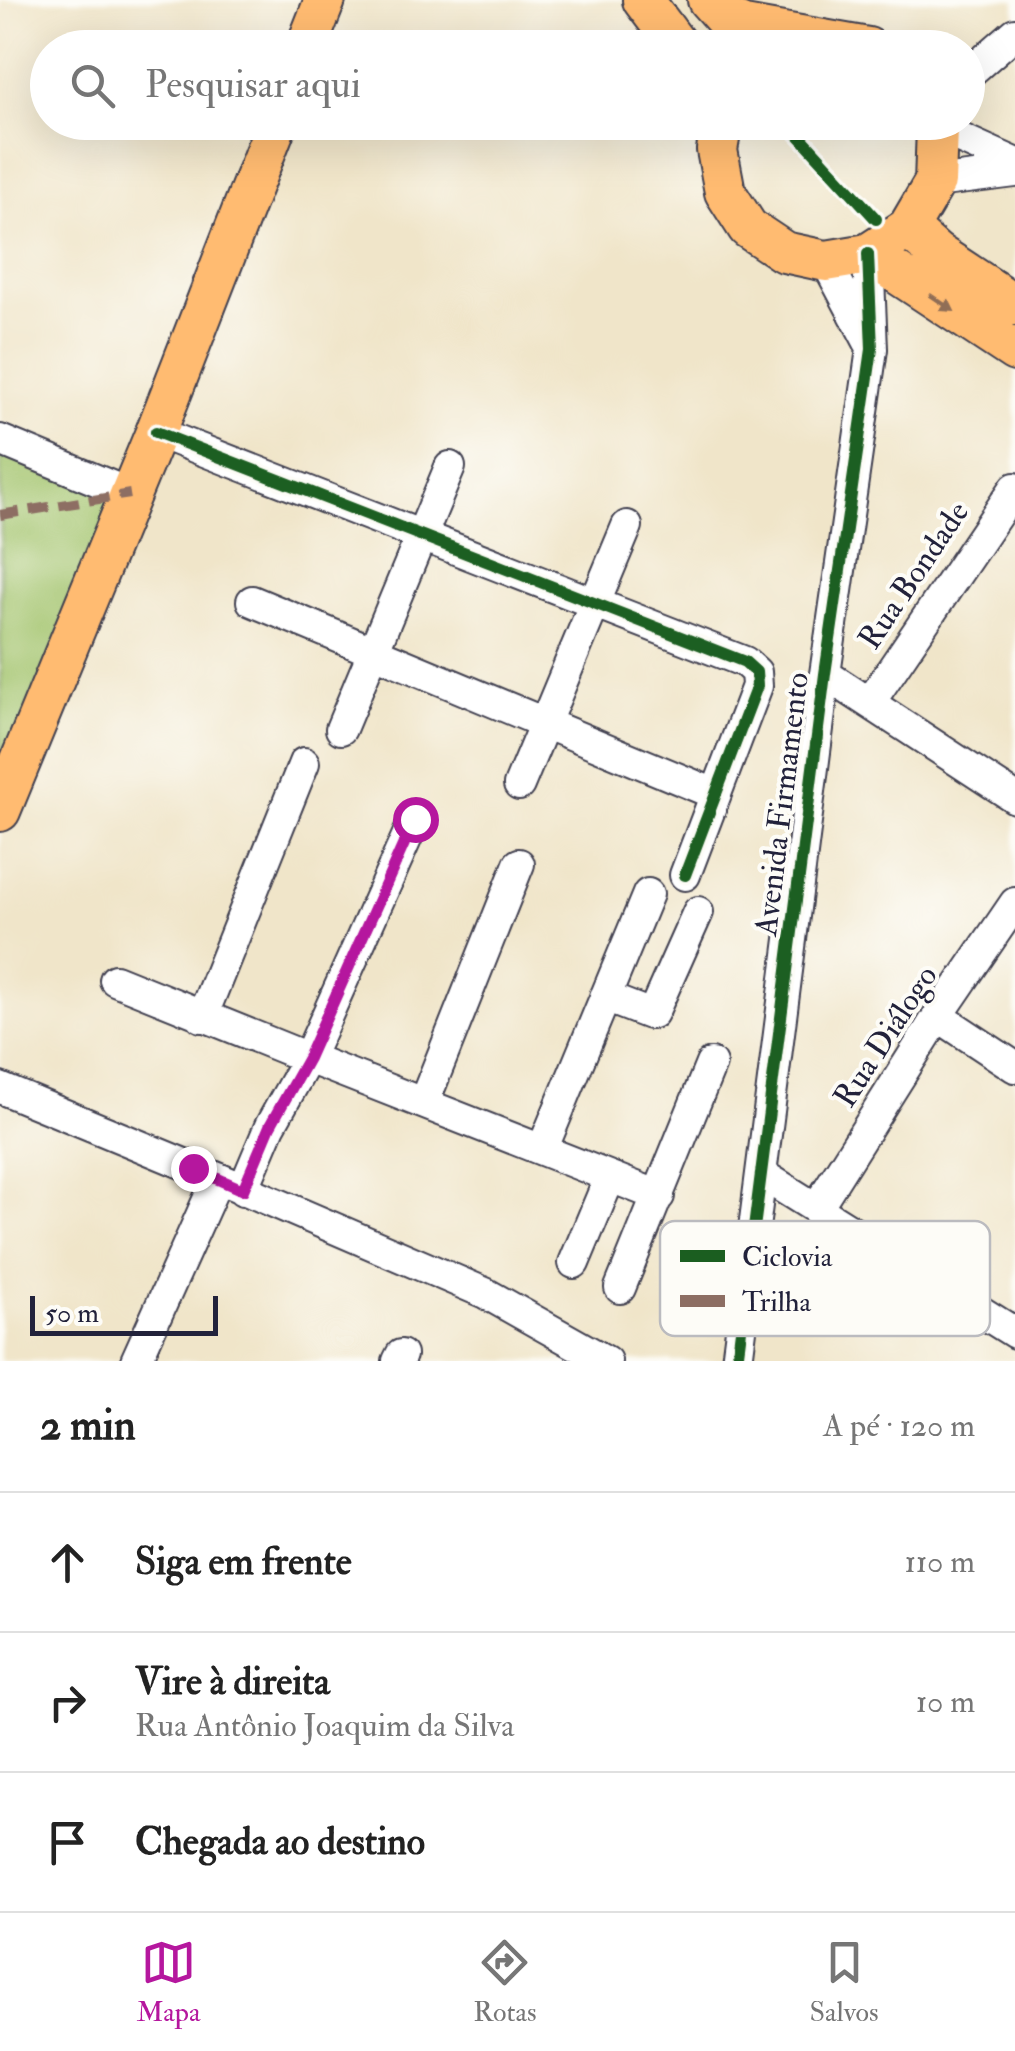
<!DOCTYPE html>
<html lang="pt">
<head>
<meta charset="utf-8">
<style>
  :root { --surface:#fff; --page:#f2f2f2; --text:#222; --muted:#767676; --line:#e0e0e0; --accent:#b5179e }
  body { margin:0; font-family:"IM FELL Double Pica",serif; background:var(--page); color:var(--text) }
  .scale { position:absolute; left:30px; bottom:25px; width:188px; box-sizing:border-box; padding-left:10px; border:5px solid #22223b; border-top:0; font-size:28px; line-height:35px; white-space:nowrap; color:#22223b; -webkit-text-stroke:8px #fdfcf7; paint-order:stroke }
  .stop { position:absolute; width:30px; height:30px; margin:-22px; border:8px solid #b5179e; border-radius:50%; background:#fff }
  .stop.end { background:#b5179e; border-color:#fff; box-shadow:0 2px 10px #0008 }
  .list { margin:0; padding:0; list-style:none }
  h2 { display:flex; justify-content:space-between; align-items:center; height:130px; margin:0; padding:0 40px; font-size:42px }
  h2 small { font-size:32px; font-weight:400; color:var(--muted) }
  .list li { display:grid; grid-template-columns:65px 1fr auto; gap:30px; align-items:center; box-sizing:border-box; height:140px; padding:0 40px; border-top:2px solid var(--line) }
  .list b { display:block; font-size:38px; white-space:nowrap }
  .list p { margin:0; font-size:32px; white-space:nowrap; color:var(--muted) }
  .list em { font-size:32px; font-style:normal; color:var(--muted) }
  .icon { flex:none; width:55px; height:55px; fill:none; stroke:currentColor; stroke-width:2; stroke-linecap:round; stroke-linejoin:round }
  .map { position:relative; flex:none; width:1015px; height:1361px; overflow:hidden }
  .search { position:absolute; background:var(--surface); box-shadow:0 10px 40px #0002; left:30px; right:30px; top:30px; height:110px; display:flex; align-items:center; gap:25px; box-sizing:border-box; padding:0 35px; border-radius:55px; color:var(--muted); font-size:38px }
  .sheet { height:550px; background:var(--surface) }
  nav { display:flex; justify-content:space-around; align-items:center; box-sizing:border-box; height:140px; border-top:2px solid var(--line); background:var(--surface); font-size:28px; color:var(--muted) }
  nav a { display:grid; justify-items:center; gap:5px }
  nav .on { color:var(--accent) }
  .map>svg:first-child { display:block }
  .green { fill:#a3c46d; stroke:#627354; stroke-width:2.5 }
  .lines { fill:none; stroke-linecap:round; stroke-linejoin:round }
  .minor-casing { stroke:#413f50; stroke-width:34 }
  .major-casing { stroke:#413f50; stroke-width:44 }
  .minor { stroke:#fff; stroke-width:30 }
  .major { stroke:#ffbb71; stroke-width:40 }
  .quiet { stroke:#8d6e63; stroke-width:10; stroke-dasharray:20 10; stroke-linecap:butt }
  .cycleway-casing { stroke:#fdfcf7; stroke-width:19 }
  .cycleway { stroke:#1b5e20; stroke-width:12 }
  .oneway { fill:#906e56 }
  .route { stroke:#b5179e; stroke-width:12 }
  .labels { text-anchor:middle; stroke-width:8; stroke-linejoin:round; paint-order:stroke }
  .street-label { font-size:32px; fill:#22223b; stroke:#fdfcf7 }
  .key { fill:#fdfcf7; stroke:#bbbbbf; stroke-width:2.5 }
  .key-label { font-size:28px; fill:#22223b }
</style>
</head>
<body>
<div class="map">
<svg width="1015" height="1361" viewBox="0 0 1015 1361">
  <rect width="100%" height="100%" fill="#fdfcf7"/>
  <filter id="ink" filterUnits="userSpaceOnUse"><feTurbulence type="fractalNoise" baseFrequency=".01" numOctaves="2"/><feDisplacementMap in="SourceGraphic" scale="20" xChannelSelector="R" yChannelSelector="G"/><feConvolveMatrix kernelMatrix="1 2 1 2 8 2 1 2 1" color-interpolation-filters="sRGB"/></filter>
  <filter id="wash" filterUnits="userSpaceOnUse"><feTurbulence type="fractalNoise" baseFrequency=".0048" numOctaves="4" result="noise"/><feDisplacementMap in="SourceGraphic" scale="40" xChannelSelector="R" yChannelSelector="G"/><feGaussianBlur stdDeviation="2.25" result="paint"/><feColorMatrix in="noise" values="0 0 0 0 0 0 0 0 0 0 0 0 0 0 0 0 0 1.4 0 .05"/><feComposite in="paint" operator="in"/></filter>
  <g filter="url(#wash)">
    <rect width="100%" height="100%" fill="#f0e5c9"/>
    <path class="green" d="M0,440L130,494L0,811Z"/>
  </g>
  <g filter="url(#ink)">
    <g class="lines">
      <g class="minor-casing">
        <path id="minor" d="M968,74L1015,33
          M937,128L1015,163
          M935,182L1015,172
          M826,261L869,342
          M156,432L745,662L756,672L757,686L685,875
          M0,440L130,494
          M252,601L715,794
          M825,674L1015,798
          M870,702L1015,488
          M341,729L450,467
          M519,785L627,526
          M115,980L308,1058L415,819
          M605,997L649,1014L653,1013L698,912
          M938,1016L1015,1067
          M202,1017L304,763
          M0,1088L218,1178L485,1293L606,1361
          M424,1102L519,864
          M542,1150L648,894
          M761,1174L1015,1333
          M243,1190L270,1126L308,1058L659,1196
          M816,1209L938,1016L1015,903
          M574,1263L610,1177
          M620,1288L711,1064
          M136,1361L218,1178
          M398,1361L401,1355
          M737,1361L825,674L872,349L868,254"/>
      </g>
      <g class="major-casing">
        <path id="major" d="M643,0L679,48
          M708,0L724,18L744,26L868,48
          M306,48L325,0
          M722,122L717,150L725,192L748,228L784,252L826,261L868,254L908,228L935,182L937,128L935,122
          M908,228L936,253L1015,305
          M868,254L1015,351
          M0,811L156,432L277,122"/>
      </g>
      <use href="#minor" class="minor"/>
      <use href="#major" class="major"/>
      <path class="quiet" d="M0,515L130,494"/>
      <g class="cycleway-casing">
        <path id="cycleway" d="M787,122L876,219
          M156,432L745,662L756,672L757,686L685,875
          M737,1361L825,674L872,349L868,254"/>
      </g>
      <use href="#cycleway" class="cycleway"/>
    </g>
    <defs><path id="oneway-solid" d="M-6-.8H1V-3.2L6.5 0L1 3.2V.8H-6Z" transform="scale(2.5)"/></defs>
    <use class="oneway" href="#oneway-solid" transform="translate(942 303) rotate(34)"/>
  </g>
  <g class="lines" filter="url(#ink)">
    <path class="route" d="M193,1168L243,1190L270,1126L308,1058L415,819"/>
  </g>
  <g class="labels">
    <g class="street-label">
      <text transform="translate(913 575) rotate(-56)" y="11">Rua Bondade</text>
      <text transform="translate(781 804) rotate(-83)" y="11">Avenida Firmamento</text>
      <text transform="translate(885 1036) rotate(-57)" y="11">Rua Diálogo</text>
    </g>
  </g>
  <rect x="660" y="1221" width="330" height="115" rx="15" class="key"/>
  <rect x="680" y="1250" width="45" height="12" fill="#1b5e20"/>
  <rect x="680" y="1295" width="45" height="12" fill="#8d6e63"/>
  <g class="key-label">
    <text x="742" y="1266">Ciclovia</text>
    <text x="742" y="1311">Trilha</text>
  </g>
</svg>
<div class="scale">50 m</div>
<div class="stop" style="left:415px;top:819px"></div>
<div class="stop end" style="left:193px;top:1168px"></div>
<div class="search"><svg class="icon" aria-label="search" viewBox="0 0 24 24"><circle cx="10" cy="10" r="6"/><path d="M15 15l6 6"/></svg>Pesquisar aqui</div>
</div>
<section class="sheet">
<h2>2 min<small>A pé · 120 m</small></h2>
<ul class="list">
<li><svg class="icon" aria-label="ahead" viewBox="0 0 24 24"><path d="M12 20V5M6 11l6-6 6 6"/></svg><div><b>Siga em frente</b></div><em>110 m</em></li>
<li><svg class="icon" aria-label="right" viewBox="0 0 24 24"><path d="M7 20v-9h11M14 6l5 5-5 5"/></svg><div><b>Vire à direita</b><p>Rua Antônio Joaquim da Silva</p></div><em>10 m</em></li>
<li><svg class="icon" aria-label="arrive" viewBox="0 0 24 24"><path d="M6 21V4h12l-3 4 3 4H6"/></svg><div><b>Chegada ao destino</b></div></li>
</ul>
</section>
<nav>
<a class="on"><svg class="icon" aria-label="map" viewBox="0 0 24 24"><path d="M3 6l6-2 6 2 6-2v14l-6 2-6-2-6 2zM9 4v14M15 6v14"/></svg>Mapa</a>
<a><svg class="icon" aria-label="directions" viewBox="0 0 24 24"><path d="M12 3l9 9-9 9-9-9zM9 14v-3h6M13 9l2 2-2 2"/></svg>Rotas</a>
<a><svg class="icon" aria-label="saved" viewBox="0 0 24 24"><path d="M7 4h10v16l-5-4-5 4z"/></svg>Salvos</a>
</nav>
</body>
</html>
